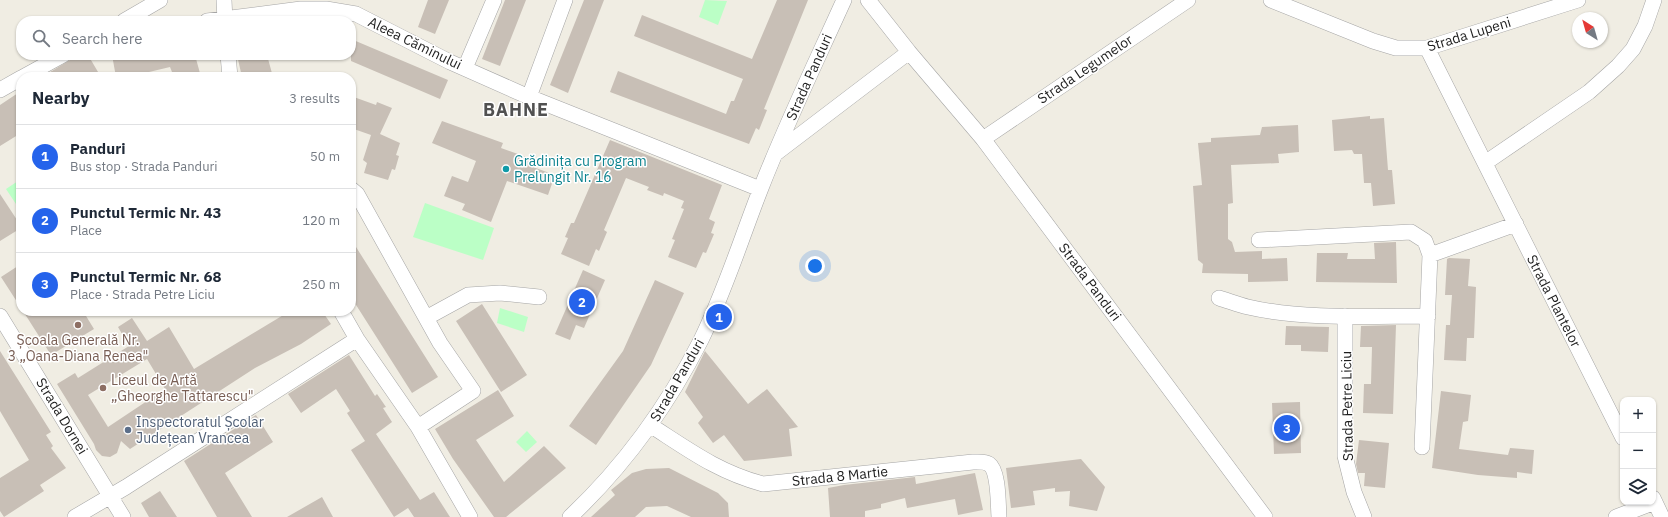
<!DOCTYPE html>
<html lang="en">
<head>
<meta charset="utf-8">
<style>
  :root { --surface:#fff; --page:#f2f2f3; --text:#1f2937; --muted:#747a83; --line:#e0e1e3; --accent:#2563eb }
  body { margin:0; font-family:"IBM Plex Sans",sans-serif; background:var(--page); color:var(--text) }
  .controls { position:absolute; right:12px; bottom:12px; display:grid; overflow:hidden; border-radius:8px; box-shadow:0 1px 3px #0004 }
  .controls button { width:36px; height:36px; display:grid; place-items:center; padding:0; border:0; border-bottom:1px solid var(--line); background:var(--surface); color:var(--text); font:20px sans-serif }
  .compass { position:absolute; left:1572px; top:12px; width:36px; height:36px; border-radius:50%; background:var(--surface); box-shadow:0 1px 3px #0004; rotate:323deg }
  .you { position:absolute; left:815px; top:266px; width:14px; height:14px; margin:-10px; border:3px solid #fff; border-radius:50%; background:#1a73e8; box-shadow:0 0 0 6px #1a73e833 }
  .badge { display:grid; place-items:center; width:26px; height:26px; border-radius:50%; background:var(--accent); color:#fff; font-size:13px; font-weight:700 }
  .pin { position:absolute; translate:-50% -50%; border:2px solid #fff; box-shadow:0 1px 4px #0006 }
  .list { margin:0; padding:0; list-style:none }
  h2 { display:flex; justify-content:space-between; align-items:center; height:52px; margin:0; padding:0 16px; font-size:17px }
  h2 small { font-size:13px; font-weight:400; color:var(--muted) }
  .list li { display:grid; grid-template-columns:26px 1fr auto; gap:12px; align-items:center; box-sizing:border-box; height:64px; padding:0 16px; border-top:1px solid var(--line) }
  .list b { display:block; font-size:15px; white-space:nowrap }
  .list p { margin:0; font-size:13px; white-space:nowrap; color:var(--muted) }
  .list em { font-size:13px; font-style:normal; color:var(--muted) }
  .icon { flex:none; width:22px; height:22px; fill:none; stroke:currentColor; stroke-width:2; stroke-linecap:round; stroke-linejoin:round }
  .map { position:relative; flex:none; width:1668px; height:517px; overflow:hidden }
  .search { position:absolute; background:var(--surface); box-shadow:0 1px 3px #0004; left:16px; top:16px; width:340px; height:44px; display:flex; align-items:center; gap:10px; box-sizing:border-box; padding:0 14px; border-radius:16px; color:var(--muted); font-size:15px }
  .panel { position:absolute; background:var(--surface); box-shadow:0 1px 3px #0004; left:16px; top:72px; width:340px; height:244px; border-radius:16px }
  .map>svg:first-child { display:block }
  .park { fill:#bbffc6 }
  .building { fill:#c8bfb6; fill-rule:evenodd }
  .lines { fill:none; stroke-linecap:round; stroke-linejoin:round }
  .minor-casing { stroke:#a5a5a5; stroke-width:16 }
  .minor { stroke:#fff; stroke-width:15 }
  .culture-dot { fill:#0f9aa8; stroke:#fff; stroke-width:1.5 }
  .education-dot { fill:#8d6e63; stroke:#fff; stroke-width:1.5 }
  .service-dot { fill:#5c6f8a; stroke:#fff; stroke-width:1.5 }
  .labels { text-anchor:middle; stroke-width:3; stroke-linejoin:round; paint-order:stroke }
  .street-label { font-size:14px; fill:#1e1e1e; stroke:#fff }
  .culture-label { font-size:14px; fill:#0d838f; stroke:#fff; text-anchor:start }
  .education-label { font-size:14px; fill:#785e54; stroke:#fff }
  .service-label { font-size:14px; fill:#4e5e75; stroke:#fff; text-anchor:start }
  .district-label { font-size:18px; font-weight:bold; letter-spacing:1px; fill:#515151; stroke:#fff }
</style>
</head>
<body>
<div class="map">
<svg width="1668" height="517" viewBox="0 0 1668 517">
  <rect width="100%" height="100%" fill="#f0ede3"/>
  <path class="park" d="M705,0L727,1L718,25L699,17Z
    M21,179V205L18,207L6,189Z
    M425,203L494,228L483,260L413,237Z
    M500,308L528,317L524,332L497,323Z
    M527,431L537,442L526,452L516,442Z"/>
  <path class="building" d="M428,0H449L435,34L418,27Z
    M505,0H526L500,66L482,59Z
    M584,0H604L568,93L550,85Z
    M777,0H808L764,109L767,110L759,130L756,128L749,144L610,92L618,71L726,114L731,101H734L743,79L634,36L642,15L752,59Z
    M351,39L448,80L440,99L351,61Z
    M78,55H88L101,77H42Z
    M112,55H195L201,77H174L170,67L128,77H116Z
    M237,55H267L273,77H242Z
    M21,91V133L0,146V105Z
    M351,96L376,105L377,102L392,108L380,134L400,143L396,155L399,156L395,170L392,169L388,180L364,173L367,163L363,160L371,135L351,128Z
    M1370,116V119L1384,118L1388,170H1392L1395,204L1373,206L1371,183H1364L1362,154H1354L1352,150L1334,151L1332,120Z
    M442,121L503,143L501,148L535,160L533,167L555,175L548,195L507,181L491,222L462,210L465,204L444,196L452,176L468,182L476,161L432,143Z
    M1298,125L1299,152L1278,154L1279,163L1231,165L1233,203L1228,204V239L1232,242L1235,252L1262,251V259L1287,258L1288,281L1248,282V274L1202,273L1203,264L1198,260L1193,186L1202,185L1198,143L1211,142V138L1260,135L1262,127Z
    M610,140L722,185L709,219L715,222L711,233L714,234L706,253L703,252L696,268L668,257L675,240L672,239L684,209L681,208L684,201L664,193L663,196L647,190L649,187L626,178L604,230L607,232L599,251L596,249L589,266L561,254L568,238L565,237L571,223H574Z
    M0,194L21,226V228L0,241Z
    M351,239L438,377L412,393L351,297Z
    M1396,242L1397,283L1316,282L1317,253H1348L1347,259H1375L1374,243Z
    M1449,258L1470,259L1468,286L1476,287L1474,338H1467L1466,361L1444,360L1446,325H1450L1451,309L1452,295H1445L1447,259Z
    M21,264V308L1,277Z
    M583,270L605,280L584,328L576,325L570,340L555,334Z
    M655,280L684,293L651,365L596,445L569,426L623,351Z
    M482,304L527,375L501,392L456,321Z
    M23,311H54L57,315L63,311H83L94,329L51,355Z
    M290,311H322L331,324L301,344L255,368L130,449L121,441L117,453L110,457L102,456L96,450L94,444L57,384L75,373L78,378L129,346L118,327L132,318L147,341L169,327L194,369ZM147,359L165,389L108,427L88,395Z
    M1396,325L1393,414L1363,413L1364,384H1371L1372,347H1360L1361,326Z
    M1286,326L1329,327L1328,352L1301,351V345H1285Z
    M0,351L51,432L46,435L53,446L51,448L66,468L40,485L44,491L4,517L0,511V478L29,460L0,411Z
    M705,351L748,404L767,389L798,427L789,429L792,456L744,461L724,435L713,443L698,423L703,417L685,392Z
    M349,355L375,396L377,394L386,407L383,408L392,422L376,434L420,500L434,492L450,517H414L408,508L394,517L351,450L365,441L347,413L350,411L336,389L301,413L288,394Z
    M498,390L514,416L476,440L504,482L544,446L566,468L506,517H494L453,459L435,429Z
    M1441,391L1471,395L1468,421L1463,422L1459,449L1508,455L1510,448L1534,450L1532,474L1517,472V478L1478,475L1432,468Z
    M1300,402L1301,453L1274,454L1272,403Z
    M256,415L273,442L225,473L252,517H217L184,461Z
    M1359,440L1389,443L1385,488L1364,486L1365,473H1358L1356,464Z
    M1081,459L1105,487L1097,511L1069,506L1070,491L1055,492V488L1033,491L1035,505L1011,508L1006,468Z
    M669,468L718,493L728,503L729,517H691L667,506L646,507L635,517H591L615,495L611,490L632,473L646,469Z
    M975,473L983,510L958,515L955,499L907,508L905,498L881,504V508L865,511V517H830L828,488L844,485L915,477L916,484Z
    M160,491L177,517H149L141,503Z
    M322,497L333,517H287Z"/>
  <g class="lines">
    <g class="minor-casing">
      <path id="minor" d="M224,0L225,21
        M868,0L909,52L983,139L1265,517
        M1271,0L1373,41L1396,48H1427L1578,0
        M124,21L160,0
        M207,21L301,9H326L356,14L450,62L529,97L760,189
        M1427,48L1623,438
        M228,55L230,77
        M465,68L494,0
        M23,77L63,55
        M0,90L21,78
        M529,97L565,0
        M983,139L1188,0
        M775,154L909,52
        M1485,163L1589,92L1618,66L1633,49L1645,26L1654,0
        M351,189L357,194L440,343L473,391L418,427
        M1259,240L1411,232L1425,241L1430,255L1422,447
        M1430,255L1516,224
        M1219,298C1229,301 1239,305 1248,307C1304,320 1371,316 1428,316
        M341,311L357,339L418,427L470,517
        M0,316L123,517
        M1345,316V456L1354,492L1364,517
        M426,318L468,295L500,293L539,297
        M650,425C689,450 718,472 763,484L973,462C978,462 984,461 989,464C999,471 998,505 999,517
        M1653,498L1662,517
        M75,517L126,487L357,339
        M570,517C623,467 668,405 701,340C725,291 741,239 761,188C786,124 816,62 844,0
        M1616,517L1655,502"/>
    </g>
    <use href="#minor" class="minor"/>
  </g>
  <circle class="culture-dot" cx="506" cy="169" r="4"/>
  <g class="education-dot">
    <circle cx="78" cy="325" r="4"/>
    <circle cx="103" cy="388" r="4"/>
  </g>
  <circle class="service-dot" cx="128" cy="430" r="4"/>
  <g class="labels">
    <g class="street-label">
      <text transform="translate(1469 34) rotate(-17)" y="5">Strada Lupeni</text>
      <text transform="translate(415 43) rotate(26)" y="5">Aleea Căminului</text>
      <text transform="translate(1085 69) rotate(-34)" y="5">Strada Legumelor</text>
      <text transform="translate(809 77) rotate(-66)" y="5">Strada Panduri</text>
      <text transform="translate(1090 282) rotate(53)" y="5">Strada Panduri</text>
      <text transform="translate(1554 301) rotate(63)" y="5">Strada Plantelor</text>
      <text transform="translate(677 380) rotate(-60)" y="5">Strada Panduri</text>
      <text transform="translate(1347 406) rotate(-91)" y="5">Strada Petre Liciu</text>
      <text transform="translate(62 416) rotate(59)" y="5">Strada Dornei</text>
      <text transform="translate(840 476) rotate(-6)" y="5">Strada 8 Martie</text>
    </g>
    <g class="culture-label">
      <text x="514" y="166">Grădinița cu Program<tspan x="514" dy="16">Prelungit Nr. 16</tspan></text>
    </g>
    <g class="education-label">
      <text x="78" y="345">Școala Generală Nr.<tspan x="78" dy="16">3 „Oana-Diana Renea"</tspan></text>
      <text x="111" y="385" text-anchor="start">Liceul de Artă<tspan x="111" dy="16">„Gheorghe Tattarescu"</tspan></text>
    </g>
    <g class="service-label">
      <text x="136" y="427">Inspectoratul Școlar<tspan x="136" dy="16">Județean Vrancea</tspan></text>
    </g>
    <g class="district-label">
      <text x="516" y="116">BAHNE</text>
    </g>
  </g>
</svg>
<div class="controls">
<button>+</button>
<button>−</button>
<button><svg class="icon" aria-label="layers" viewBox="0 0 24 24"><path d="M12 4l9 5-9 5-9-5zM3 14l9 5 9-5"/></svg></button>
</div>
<svg class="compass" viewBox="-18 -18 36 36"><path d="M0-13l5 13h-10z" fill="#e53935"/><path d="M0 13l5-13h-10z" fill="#747a83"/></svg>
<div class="you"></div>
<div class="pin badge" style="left:719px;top:317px">1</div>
<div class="pin badge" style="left:582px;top:302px">2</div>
<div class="pin badge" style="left:1287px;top:428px">3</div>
<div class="search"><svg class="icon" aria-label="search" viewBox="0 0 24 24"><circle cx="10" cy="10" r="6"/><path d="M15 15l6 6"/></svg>Search here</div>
<section class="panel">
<h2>Nearby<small>3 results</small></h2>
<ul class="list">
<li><span class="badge">1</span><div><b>Panduri</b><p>Bus stop · Strada Panduri</p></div><em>50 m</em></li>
<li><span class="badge">2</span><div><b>Punctul Termic Nr. 43</b><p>Place</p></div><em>120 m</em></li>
<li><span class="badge">3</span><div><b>Punctul Termic Nr. 68</b><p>Place · Strada Petre Liciu</p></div><em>250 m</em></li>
</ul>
</section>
</div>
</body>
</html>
